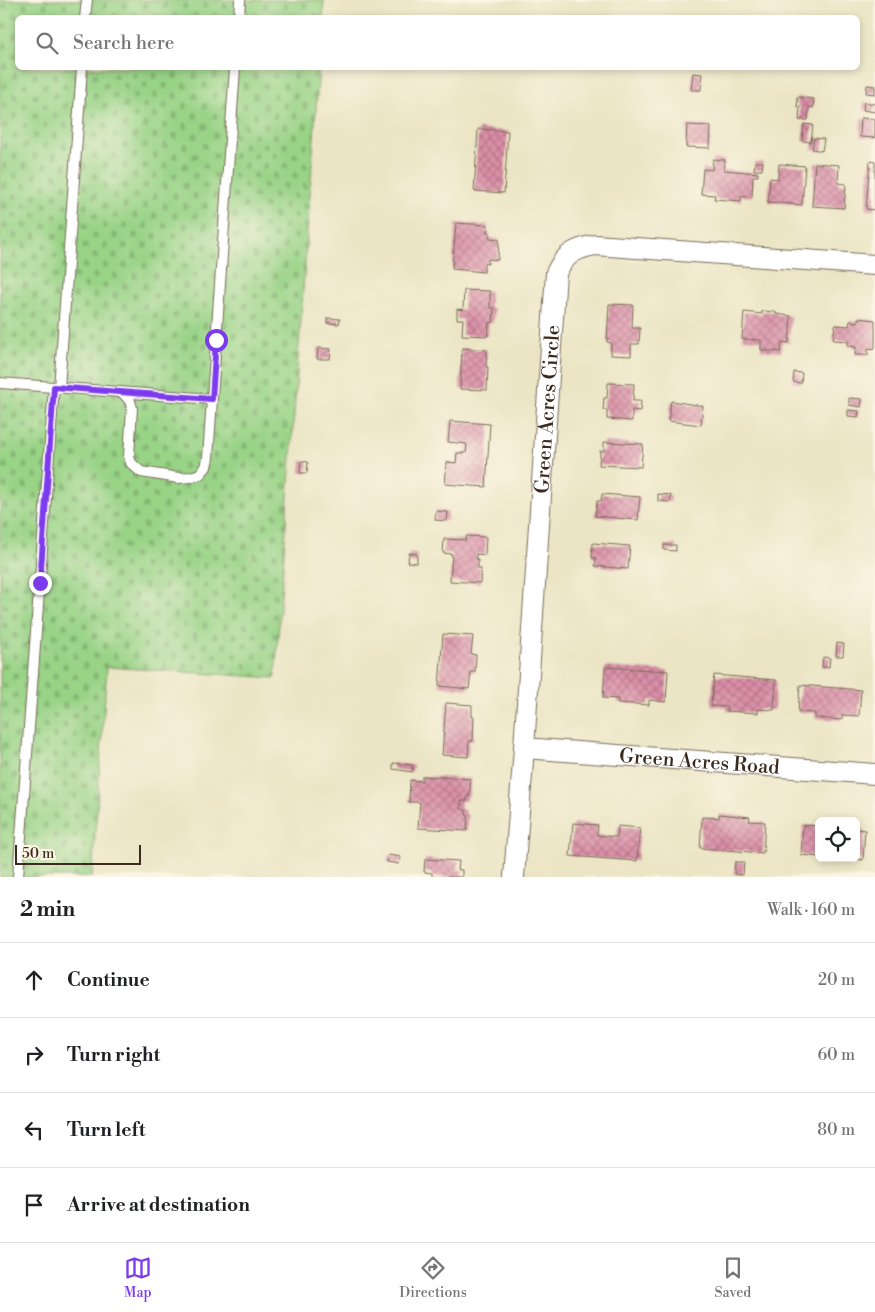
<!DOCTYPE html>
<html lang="en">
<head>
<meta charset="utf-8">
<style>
  :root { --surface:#fff; --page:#f2f2f2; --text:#202124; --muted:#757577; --line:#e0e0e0; --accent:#7c3aed }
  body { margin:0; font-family:"Libre Bodoni",serif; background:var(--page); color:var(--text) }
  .controls { position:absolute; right:15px; bottom:15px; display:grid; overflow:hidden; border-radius:8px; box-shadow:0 2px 8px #0003 }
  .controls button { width:45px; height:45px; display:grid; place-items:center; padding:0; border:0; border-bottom:1px solid var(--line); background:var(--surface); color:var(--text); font:25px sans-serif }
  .scale { position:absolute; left:15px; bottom:12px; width:126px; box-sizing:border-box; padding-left:5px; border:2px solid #3b2a1e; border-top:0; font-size:14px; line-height:18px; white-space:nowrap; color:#3b2a1e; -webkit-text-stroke:4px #fcf5e5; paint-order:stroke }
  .stop { position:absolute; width:15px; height:15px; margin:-11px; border:4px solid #7c3aed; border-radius:50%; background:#fff }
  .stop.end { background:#7c3aed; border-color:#fff; box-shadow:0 1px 5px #0008 }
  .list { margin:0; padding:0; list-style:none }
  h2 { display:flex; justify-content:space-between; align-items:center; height:65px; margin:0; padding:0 20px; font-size:21px }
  h2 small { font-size:16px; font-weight:400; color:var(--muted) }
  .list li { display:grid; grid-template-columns:32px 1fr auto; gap:15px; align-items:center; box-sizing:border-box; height:75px; padding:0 20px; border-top:1px solid var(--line) }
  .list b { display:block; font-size:19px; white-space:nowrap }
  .list em { font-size:16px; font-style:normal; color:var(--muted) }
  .icon { flex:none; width:28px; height:28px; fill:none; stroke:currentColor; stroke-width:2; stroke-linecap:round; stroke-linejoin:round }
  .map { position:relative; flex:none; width:875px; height:877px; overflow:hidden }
  .search { position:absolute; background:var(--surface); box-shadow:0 2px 8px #0003; left:15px; right:15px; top:15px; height:55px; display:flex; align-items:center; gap:12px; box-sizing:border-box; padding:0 18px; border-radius:8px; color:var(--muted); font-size:19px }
  .sheet { height:365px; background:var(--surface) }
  nav { display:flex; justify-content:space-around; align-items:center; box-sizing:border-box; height:70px; border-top:1px solid var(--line); background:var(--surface); font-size:14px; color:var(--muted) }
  nav a { display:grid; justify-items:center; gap:2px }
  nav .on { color:var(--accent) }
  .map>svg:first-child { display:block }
  .cemetery { fill:url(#cemetery-stones); stroke:#6a7e52 }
  .building { fill:url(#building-cross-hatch) }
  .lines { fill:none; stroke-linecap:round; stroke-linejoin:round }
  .lane-casing { stroke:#796b58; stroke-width:12 }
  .street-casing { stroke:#796b58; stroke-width:22 }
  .lane { stroke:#fff; stroke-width:10 }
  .street { stroke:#fff; stroke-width:20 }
  .route { stroke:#7c3aed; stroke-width:6 }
  .labels { text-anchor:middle; stroke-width:4; stroke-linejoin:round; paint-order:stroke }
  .street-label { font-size:20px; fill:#3b2a1e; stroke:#fcf5e5 }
</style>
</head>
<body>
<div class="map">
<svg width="875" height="877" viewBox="0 0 875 877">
  <defs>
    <pattern id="cemetery-stones" width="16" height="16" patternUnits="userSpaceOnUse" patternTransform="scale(1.25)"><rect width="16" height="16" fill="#98d386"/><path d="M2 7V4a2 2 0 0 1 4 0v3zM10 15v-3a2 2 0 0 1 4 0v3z" fill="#84b573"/></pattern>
    <pattern id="building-cross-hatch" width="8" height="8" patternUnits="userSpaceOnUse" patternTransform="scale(1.25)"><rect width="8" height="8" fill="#db8fa8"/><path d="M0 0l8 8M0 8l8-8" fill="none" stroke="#b37588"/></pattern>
  </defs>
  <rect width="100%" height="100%" fill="#fcf5e5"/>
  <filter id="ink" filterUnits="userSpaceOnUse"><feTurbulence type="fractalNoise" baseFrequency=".02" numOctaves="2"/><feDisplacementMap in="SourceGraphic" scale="10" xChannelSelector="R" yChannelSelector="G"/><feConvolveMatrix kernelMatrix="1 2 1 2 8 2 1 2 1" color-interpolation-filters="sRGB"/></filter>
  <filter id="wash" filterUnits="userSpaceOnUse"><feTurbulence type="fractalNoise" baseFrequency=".0096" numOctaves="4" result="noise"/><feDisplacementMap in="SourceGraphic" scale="20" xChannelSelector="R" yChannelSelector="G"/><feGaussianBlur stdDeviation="1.12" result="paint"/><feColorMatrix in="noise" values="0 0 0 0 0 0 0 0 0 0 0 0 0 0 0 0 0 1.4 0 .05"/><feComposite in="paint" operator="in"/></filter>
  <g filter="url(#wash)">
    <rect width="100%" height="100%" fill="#ebe5c5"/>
    <path class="cemetery" d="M0,0H324L323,17L18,18V68H319L275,678L107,667L92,877H0Z"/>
    <g id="blocks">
      <path class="building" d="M693,73L702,74L701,90H691Z
        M867,85L875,86V94L866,93Z
        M797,97L814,99L813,108L809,107L808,120H799L800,107L797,106L798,99H796Z
        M864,102L875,104V112L863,110Z
        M861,118L875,119V138L860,137Z
        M804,124L813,125L811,142L802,141Z
        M687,125L711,126L710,148L686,147Z
        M478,129L508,131L504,193L474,191Z
        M814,138L824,139L822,151L812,149Z
        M713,159L725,160L724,170L758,173V176H753L752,197L741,196V201L714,199L715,195L701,194L703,169L712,170Z
        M870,161L875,162V210L866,209Z
        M755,162H763L762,170H754Z
        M815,163L839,165L838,183L846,184L844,208L812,206Z
        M779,164L805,166L802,205L768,202L770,178L778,179Z
        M456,223L488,225L487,232L490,233L489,238L499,239L498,260L488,259V264L484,263V272L452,269Z
        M464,290L490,291V308H494L493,323L489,322L488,336L462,335L463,319H457V309L463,310Z
        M609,304L633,305L632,328H640L639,344H631V356L611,355V343L607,342Z
        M762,311L776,312V314L791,316L789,343L782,342L781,352L761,350V340L742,339L744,312L762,314Z
        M327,318L340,319L339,324L327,323Z
        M858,318L875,320V349L868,348V355H855L856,347L848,346V341L833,340L835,325L849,326L850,321L858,322Z
        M318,348L331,349L330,359H317Z
        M462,348L487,350L486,367H488L487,390L460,389Z
        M794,372L802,373L801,383L793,382Z
        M608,383L634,384L633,401H641L640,411L632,410V421L607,419V410H603L604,398H607Z
        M849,398L862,399L861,407L849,405Z
        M671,401L703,406L701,425L668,421Z
        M848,410L859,411L858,417L848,416Z
        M450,421L490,424L486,487L445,484L447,462L456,463L457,453H466L467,444L448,442Z
        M604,442L643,444L641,467L599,465L600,451H604Z
        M301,461L308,462L307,473H300Z
        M602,494L640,497L638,520L595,516L597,501H601Z
        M658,494L671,495L670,502L658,501Z
        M436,511L448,512L447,521L435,520Z
        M466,536L486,537L485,555L476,554V559H478V568H481L480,583L450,581L452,554L443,553L444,539L466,540Z
        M593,543L630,546L628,569L595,566L596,558H592Z
        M664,545H676V551L664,550Z
        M409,553L417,554V563L408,562Z
        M443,634L473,636L471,654L476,655L475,672H471L469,689L439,686Z
        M837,643L844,644L843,656H836Z
        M823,657L830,658L829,667H822Z
        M605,667L668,671L666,702L649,700V705L618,703V699L603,698Z
        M714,675L776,680L774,710L758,709V713L727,711V707L711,706Z
        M800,685L861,690L859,716L842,715V720L815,718V713L798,712Z
        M446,703L472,705V717H474L473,741H469L468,757L442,755Z
        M393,763L413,765L412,772L393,769Z
        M422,776L471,779L469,796H467V801H461V809L466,810V815H468L467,831L418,828L420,802H409L410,780L422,781Z
        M719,814L750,817L749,821L765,822L763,853L700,848L702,817L719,818Z
        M573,823L598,825L597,835L617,837L618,826L640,828L637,861L570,856Z
        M803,825L819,826V857L801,855Z
        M856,829L865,830L863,860L856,859Z
        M388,855L401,857L399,864L387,862Z
        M425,859L459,861L458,870H462V877H432V873L424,872Z
        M735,862H744L743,875L734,874Z"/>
    </g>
  </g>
  <g filter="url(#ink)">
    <use href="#blocks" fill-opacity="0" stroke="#796b58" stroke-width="1"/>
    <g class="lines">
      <g class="lane-casing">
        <path id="lane" d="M85,18L87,0
          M239,18L240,0
          M0,383L212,399L235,68
          M59,388L82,68
          M122,392L130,401L132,408L129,456L131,463L141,472L179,478L191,477L200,474L206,467L208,458L212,399
          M18,877L54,387"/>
      </g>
      <g class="street-casing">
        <g id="street">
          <path id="s1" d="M524,748L875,774"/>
          <path id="s2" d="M514,877L524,748L556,273C565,254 575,249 595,245L875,265"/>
        </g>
      </g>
      <use href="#lane" class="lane"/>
      <use href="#street" class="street"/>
    </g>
  </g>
  <g class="lines" filter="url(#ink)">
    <path class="route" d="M40,583L54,387L212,399L216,340"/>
  </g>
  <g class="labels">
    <g class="street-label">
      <text dy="7" stroke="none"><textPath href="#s2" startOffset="469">Green Acres Circle</textPath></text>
      <text dy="7" stroke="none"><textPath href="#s1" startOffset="176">Green Acres Road</textPath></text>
    </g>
  </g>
</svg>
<div class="controls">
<button><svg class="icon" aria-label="locate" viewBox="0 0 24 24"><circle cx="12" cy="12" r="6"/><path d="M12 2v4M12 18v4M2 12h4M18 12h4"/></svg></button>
</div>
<div class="scale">50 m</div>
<div class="stop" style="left:216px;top:340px"></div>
<div class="stop end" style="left:40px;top:583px"></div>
<div class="search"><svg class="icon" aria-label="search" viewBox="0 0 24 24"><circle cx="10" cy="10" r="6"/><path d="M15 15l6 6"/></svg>Search here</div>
</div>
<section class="sheet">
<h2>2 min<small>Walk · 160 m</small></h2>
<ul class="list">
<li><svg class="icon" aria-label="ahead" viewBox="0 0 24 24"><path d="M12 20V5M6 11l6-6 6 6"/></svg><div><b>Continue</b></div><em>20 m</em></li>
<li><svg class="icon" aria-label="right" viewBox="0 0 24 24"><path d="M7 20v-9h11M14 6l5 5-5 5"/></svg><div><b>Turn right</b></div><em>60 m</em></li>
<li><svg class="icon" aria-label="left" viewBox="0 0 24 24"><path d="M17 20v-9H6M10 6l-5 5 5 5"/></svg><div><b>Turn left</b></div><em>80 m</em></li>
<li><svg class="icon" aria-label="arrive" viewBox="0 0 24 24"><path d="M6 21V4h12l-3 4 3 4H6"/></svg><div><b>Arrive at destination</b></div></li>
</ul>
</section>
<nav>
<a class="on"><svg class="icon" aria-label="map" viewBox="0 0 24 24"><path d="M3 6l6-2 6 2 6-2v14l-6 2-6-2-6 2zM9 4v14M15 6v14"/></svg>Map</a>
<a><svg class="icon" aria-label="directions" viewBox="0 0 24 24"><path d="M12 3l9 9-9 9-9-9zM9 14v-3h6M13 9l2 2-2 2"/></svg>Directions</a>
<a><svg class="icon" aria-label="saved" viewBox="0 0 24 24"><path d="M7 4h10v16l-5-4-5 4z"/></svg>Saved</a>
</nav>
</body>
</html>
